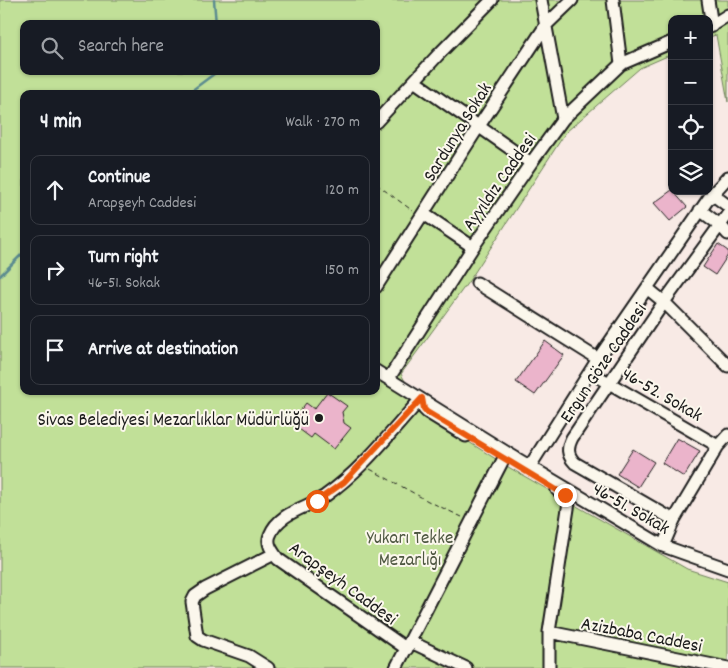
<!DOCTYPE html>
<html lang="en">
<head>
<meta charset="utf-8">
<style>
  :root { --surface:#171b24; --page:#20242c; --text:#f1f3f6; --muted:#9ea1a6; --line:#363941 }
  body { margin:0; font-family:Dekko,sans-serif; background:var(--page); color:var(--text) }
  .controls { position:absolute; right:15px; top:15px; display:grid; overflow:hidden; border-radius:10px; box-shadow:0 1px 4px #0004 }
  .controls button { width:45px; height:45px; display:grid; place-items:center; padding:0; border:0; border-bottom:1px solid var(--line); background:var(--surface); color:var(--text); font:25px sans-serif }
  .stop { position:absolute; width:15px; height:15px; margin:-11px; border:4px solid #ea580c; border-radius:50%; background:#fff }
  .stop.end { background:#ea580c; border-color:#fff; box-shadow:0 1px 5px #0008 }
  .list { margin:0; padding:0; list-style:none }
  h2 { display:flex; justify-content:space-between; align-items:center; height:65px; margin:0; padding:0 20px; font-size:21px }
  h2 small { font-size:16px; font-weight:400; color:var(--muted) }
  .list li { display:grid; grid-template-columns:32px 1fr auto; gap:15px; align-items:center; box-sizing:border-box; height:70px; margin:0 10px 10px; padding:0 10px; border:1px solid var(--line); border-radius:10px }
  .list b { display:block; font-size:19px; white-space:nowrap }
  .list p { margin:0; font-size:16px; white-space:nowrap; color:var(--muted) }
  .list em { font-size:16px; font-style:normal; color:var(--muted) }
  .icon { flex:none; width:28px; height:28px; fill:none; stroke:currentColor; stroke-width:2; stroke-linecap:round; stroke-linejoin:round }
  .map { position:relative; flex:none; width:728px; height:668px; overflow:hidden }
  .search { position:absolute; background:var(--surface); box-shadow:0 1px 4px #0004; left:20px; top:20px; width:360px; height:55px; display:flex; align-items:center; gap:12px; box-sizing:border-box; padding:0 18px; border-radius:10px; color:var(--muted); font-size:19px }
  .panel { position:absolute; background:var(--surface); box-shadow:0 1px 4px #0004; left:20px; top:90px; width:360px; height:305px; border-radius:10px }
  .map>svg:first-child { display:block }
  .green { fill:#c1e098; stroke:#6e7e5a; fill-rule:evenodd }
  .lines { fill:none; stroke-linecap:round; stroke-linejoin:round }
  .stream { stroke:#5b8c90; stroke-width:2.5 }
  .building { fill:#ebb4cb; stroke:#1c1c1c }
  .minor-casing { stroke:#1c1c1c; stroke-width:15 }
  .path { stroke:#1c1c1c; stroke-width:1; stroke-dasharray:5 4; stroke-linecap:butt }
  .minor { stroke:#fbf7ec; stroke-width:11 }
  .route { stroke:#ea580c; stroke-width:6 }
  .poi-dot { fill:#1c1c1c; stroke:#fbf7ec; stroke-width:2 }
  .labels { text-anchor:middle; stroke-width:4; stroke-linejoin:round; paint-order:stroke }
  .street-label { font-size:19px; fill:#1c1c1c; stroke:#fbf7ec }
  .poi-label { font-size:19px; fill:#1c1c1c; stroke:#fbf7ec; text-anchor:end }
  .park-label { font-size:19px; fill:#4e5741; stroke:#fbf7ec }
</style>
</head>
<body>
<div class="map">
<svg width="728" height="668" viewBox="0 0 728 668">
  <rect width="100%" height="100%" fill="#f8eae5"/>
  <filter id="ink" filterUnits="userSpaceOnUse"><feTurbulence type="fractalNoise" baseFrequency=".02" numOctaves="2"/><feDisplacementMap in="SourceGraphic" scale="10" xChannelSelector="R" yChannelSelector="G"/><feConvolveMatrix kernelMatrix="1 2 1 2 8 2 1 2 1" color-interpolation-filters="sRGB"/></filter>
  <g filter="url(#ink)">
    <path class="green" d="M0,0H728V102L716,35L709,37V19H672V54L640,68L566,132L471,278L401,374L423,413L510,468L687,569L728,582V668H0ZM24,24H376V71H24ZM24,94H376V391H24Z"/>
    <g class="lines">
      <path class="stream" d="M214,0L216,24
        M187,94L218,71
        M0,276L24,252"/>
    </g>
    <path class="building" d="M672,190L687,207L670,221L654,203Z
      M718,244L728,251V255L715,275L703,267Z
      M545,341L564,355L535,395L516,382Z
      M327,392L347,406L342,412L344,423L351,428L334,449L314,434L311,438L291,423L306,403L314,409Z
      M677,438L700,451L684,477L662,463Z
      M633,449L654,462L638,487L617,474Z"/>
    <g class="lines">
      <g class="minor-casing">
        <path id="minor" d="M541,0L563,119
          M613,0L621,64
          M708,0L712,26
          M709,27L728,15
          M414,81L531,163
          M376,122L438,55L492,0
          M712,194L728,206
          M700,210L720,225L728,234
          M424,214L473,247
          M477,283L598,359
          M376,287L479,126L546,25L572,0
          M647,288L664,302L728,366
          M376,371L509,454L663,546L728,569
          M590,372L718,446
          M389,378L473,247L531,163L563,119L621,64L672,42
          M421,399L424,409L427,412L466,436
          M530,466L598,359L709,198L728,177
          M674,520L575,463C567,455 567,448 572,438L664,302L728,214
          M663,546L674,520L718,446L728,435
          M549,632L728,668
          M411,642L466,668
          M407,649L278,559C273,552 266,544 270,535C279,512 307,508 325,496C362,470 391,432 421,399
          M268,668L249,656L203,640L197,636L192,602L195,596L205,589L274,554
          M396,668L504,458
          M549,668V632L569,502L565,495L557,490"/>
      </g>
      <path class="path" d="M376,184L413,211
        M370,469L428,501L462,517"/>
      <use href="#minor" class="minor"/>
    </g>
  </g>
  <g class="lines" filter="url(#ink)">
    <path class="route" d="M317,501L344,482L422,398L424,409L427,412L565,495"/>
  </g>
  <circle class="poi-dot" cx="319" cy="418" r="5"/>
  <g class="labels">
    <g class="street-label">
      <text transform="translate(456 131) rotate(-58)" y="7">Sardunya Sokak</text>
      <text transform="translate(498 181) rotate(-55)" y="7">Ayyıldız Caddesi</text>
      <text transform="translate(602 362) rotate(-56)" y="7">Ergun Göze Caddesi</text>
      <text transform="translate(663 393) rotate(30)" y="7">46-52. Sokak</text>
      <text transform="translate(632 507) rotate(30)" y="7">46-51. Sokak</text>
      <text transform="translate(344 582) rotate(36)" y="7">Arapşeyh Caddesi</text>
      <text transform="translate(642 633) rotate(11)" y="7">Azizbaba Caddesi</text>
    </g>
    <g class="poi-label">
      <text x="309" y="425">Sivas Belediyesi Mezarlıklar Müdürlüğü</text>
    </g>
    <g class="park-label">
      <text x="410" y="543">Yukarı Tekke<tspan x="410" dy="22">Mezarlığı</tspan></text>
    </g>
  </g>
</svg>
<div class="controls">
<button>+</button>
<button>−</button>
<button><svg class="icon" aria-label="locate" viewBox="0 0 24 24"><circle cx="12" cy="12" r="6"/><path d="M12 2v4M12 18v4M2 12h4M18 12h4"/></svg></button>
<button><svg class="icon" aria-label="layers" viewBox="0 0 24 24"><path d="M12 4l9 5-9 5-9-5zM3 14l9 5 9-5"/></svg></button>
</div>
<div class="stop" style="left:317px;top:501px"></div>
<div class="stop end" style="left:565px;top:495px"></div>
<div class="search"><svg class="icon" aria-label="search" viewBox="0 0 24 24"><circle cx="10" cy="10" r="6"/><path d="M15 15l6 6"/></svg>Search here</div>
<section class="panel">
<h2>4 min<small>Walk · 270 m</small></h2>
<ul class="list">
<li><svg class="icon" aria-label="ahead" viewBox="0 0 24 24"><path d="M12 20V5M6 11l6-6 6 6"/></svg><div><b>Continue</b><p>Arapşeyh Caddesi</p></div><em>120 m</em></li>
<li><svg class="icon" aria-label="right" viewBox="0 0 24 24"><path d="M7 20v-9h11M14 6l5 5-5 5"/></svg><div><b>Turn right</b><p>46-51. Sokak</p></div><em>150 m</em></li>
<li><svg class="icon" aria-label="arrive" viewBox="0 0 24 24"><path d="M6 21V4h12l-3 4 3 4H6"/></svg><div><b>Arrive at destination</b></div></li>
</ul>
</section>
</div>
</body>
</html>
